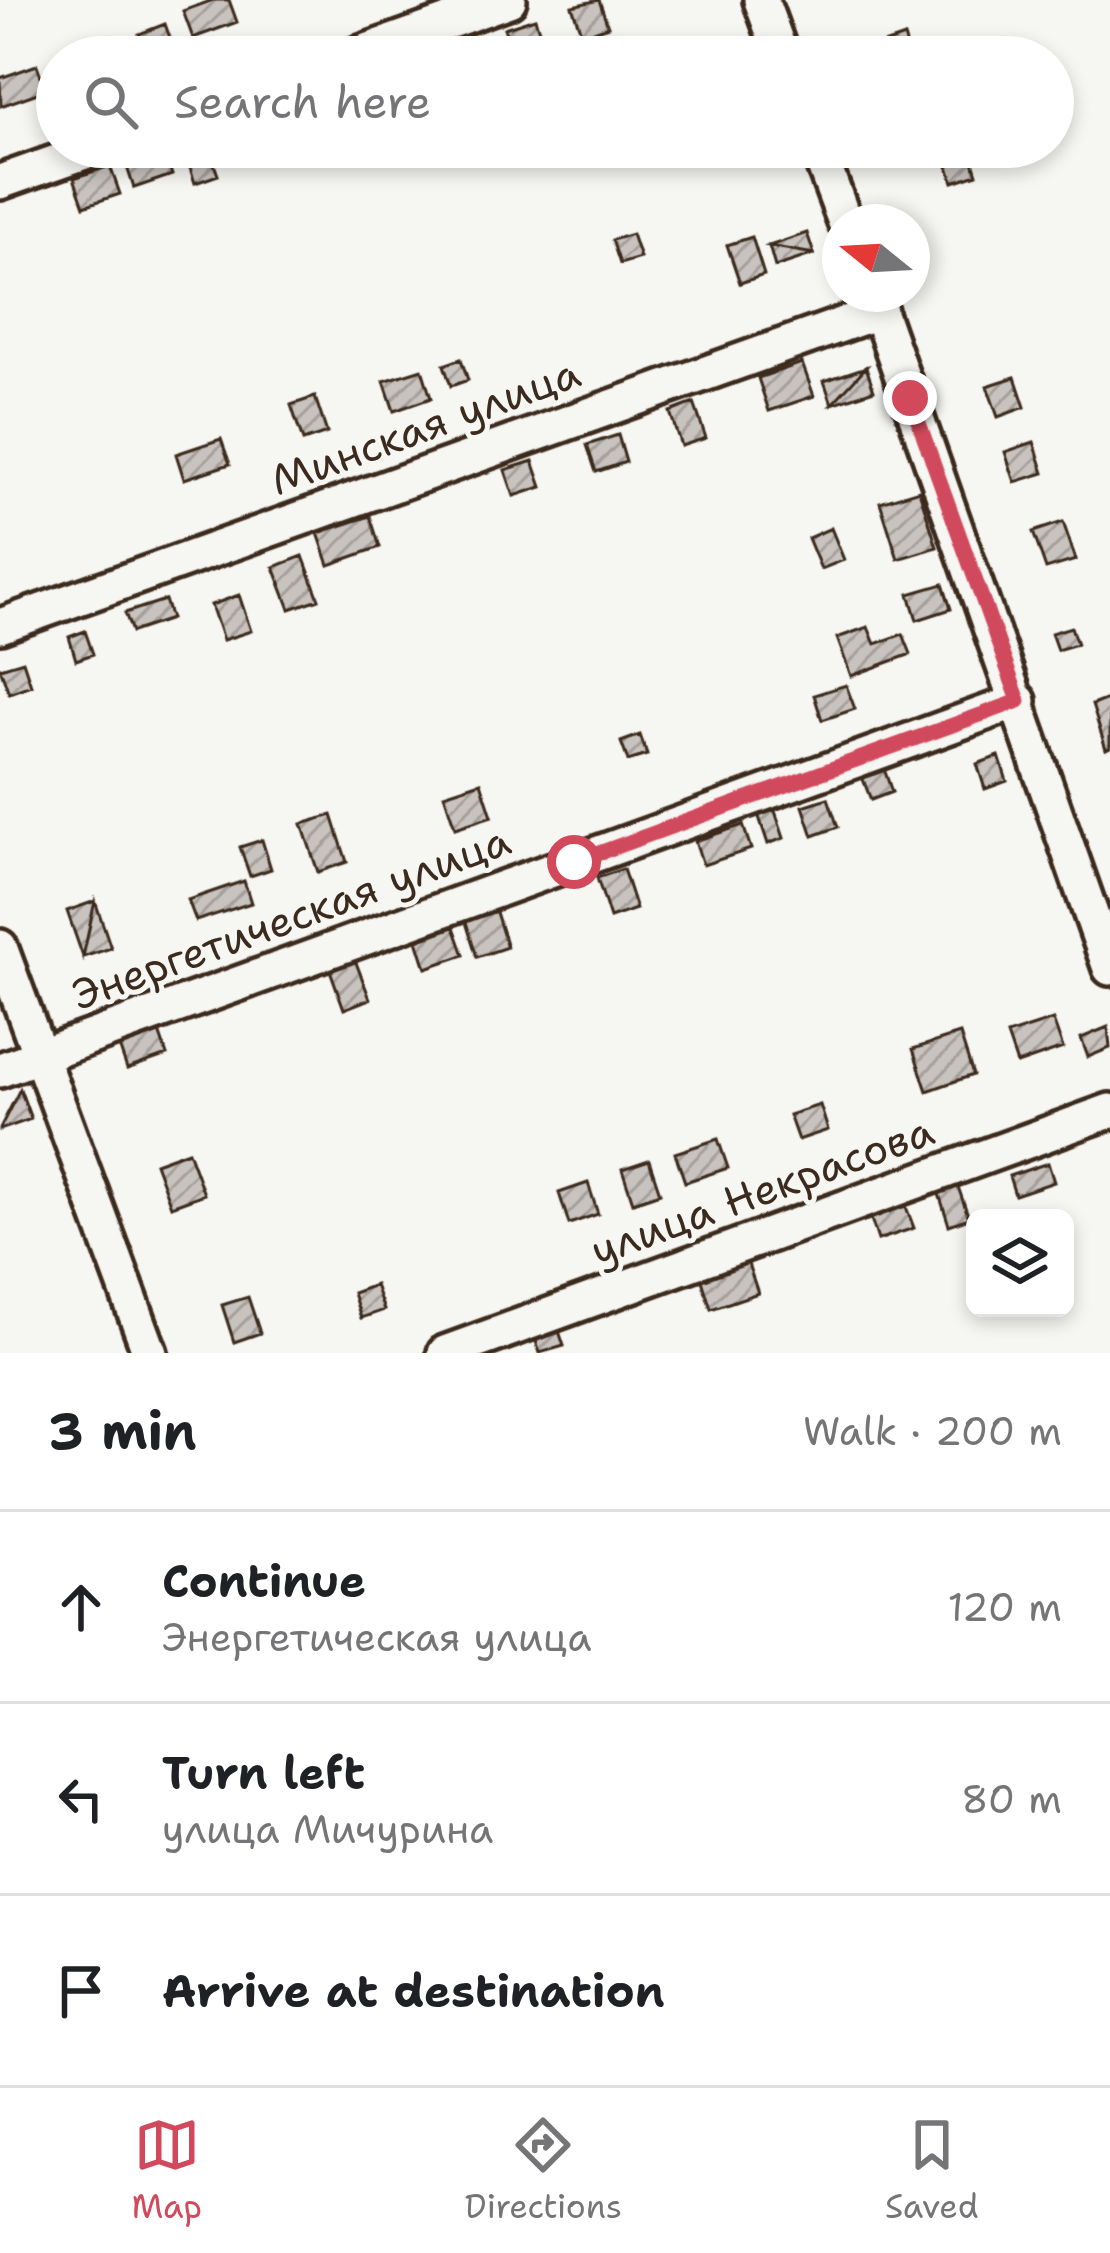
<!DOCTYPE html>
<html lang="en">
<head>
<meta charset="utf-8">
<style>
  :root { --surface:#fff; --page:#f6f6f6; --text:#202124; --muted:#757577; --line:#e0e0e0; --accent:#d1495b }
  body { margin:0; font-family:"Shantell Sans",sans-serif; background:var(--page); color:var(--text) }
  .controls { position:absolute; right:36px; bottom:36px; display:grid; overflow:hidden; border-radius:18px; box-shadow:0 6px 18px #0003 }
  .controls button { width:108px; height:108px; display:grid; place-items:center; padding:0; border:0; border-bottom:3px solid var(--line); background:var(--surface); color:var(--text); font:60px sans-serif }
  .compass { position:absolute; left:822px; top:204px; width:108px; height:108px; border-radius:50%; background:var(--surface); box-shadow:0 6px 18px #0003; rotate:288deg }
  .stop { position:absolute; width:36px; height:36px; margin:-27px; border:9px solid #d1495b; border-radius:50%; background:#fff }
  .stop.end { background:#d1495b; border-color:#fff; box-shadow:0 3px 12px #0008 }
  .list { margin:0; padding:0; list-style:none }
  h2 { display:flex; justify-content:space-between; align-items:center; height:156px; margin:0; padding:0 48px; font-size:51px }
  h2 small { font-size:39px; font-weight:400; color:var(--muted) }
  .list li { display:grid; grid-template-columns:78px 1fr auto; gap:36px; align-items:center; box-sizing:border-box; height:192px; padding:0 48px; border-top:3px solid var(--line) }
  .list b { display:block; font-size:45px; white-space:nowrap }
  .list p { margin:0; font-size:39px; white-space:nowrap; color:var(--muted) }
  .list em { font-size:39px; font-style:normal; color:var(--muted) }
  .icon { flex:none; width:66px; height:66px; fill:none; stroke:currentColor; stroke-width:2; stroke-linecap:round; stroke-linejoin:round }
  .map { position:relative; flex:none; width:1110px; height:1353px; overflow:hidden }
  .search { position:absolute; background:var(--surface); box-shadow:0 6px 18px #0003; left:36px; right:36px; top:36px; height:132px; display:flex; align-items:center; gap:30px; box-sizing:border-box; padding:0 42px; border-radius:66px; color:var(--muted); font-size:45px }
  .sheet { height:732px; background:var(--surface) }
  nav { display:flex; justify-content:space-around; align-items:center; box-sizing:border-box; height:168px; border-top:3px solid var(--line); background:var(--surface); font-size:33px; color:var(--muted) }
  nav a { display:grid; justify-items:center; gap:6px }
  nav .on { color:var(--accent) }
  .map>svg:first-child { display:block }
  .building { fill:url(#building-hatch); stroke:#3b2a1e; stroke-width:3 }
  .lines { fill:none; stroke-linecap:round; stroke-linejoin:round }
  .minor-casing { stroke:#3b2a1e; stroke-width:42 }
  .minor { stroke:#f6f6f2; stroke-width:33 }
  .route { stroke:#d1495b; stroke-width:15 }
  .labels { text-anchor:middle; stroke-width:10; stroke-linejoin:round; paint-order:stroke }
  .street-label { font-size:42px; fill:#3b2a1e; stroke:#f6f6f2 }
</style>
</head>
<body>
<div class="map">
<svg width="1110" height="1353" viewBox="0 0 1110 1353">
  <defs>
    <pattern id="building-hatch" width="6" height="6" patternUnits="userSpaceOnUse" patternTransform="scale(3)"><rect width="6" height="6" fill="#c8c3be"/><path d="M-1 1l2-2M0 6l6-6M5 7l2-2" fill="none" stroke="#a49f9a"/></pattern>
  </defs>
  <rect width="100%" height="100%" fill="#f6f6f2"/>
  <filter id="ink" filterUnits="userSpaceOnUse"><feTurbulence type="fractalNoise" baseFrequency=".00833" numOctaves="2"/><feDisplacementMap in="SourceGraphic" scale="24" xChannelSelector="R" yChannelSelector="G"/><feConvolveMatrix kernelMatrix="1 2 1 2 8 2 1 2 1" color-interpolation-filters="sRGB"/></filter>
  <g filter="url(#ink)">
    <path class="building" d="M213,0H229L237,22L193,38L183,11Z
      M599,0L608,26L582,35L572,6Z
      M535,18L546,52L514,57L504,28Z
      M165,24L174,49L148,57L139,34Z
      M904,37L910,56L879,57L875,47Z
      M479,40L485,57H452L449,50Z
      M37,65L46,90L1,106L0,78Z
      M183,147H208L218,175L195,183Z
      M164,151L172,175L134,188L126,164Z
      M970,152L977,174L953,182L946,160Z
      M110,166L120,194L84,206L74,178Z
      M807,233L814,254L769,246Z
      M632,234L640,258L620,264L612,240Z
      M752,237L764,275L740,283L727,245Z
      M769,246L814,254L775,267Z
      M461,359L468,380L451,386L444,365Z
      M802,363L814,396L769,411L758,378Z
      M866,367L832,404L824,381Z
      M866,367L874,390L832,404Z
      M422,369L431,398L394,411L384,381Z
      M1015,377L1025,407L998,417L987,386Z
      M315,397L327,433L303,441L291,405Z
      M694,403L706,438L681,446L670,412Z
      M618,435L626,462L596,472L587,445Z
      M221,439L230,464L184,479L176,454Z
      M1034,442L1044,473L1015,482L1005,452Z
      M533,461L542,487L514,496L505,470Z
      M919,490L937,547L898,559L880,502Z
      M370,516L380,547L329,565L318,533Z
      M1063,522L1076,560L1046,569L1033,532Z
      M831,528L844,560L821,569L808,538Z
      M303,556L319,599L290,609L274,567Z
      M943,584L951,609L917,620L909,594Z
      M239,595L251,631L223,640L211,605Z
      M165,600L171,619L132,632L125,613Z
      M868,627L875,644L903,634L911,654L851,676L837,638Z
      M1071,627L1077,644L1057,650L1051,633Z
      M85,631L93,654L76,660L69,637Z
      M23,661L31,685L9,693L0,668Z
      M846,685L855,709L822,720L814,695Z
      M1110,698V747L1106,749L1092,705Z
      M640,735L647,755L628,761L621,742Z
      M999,756L1007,781L985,789L977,764Z
      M883,766L892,792L871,800L861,774Z
      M481,782L492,816L455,828L444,794Z
      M828,798L838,827L813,836L803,806Z
      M774,808L784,838L768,844L758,814Z
      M332,815L347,862L318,872L302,824Z
      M743,825L751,849L703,865L695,841Z
      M262,840L271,869L250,876L240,847Z
      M623,869L636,909L610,918L597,878Z
      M244,881L251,903L196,921L188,900Z
      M95,901L83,957L67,911Z
      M95,901L111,948L83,957Z
      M495,909L507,947L477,957L465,919Z
      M454,927L464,955L426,968L417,940Z
      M355,960L370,999L344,1009L330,970Z
      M1053,1020L1063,1048L1017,1064L1007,1035Z
      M1108,1027L1110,1048L1088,1057L1081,1038Z
      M158,1029L167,1055L127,1069L118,1043Z
      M960,1034L973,1075L927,1091L913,1049Z
      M20,1089L31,1119L0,1130V1128Z
      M820,1105L828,1130L798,1140L789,1115Z
      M718,1139L728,1168L685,1182L675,1153Z
      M188,1151L204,1194L171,1206L155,1163Z
      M649,1160L660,1193L633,1202L622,1169Z
      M1048,1163L1054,1182L1015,1195L1009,1176Z
      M588,1183L598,1214L569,1224L559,1193Z
      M957,1184L969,1218L949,1225L938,1191Z
      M905,1204L914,1228L878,1240L870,1216Z
      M747,1261L758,1293L711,1309L701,1277Z
      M375,1285L384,1310L361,1318L353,1293Z
      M248,1297L260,1333L234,1342L222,1305Z
      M556,1322L564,1346L540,1353L532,1330Z"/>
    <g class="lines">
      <g class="minor-casing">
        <path id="minor" d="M761,0L782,57
          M350,57L509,0
          M817,147L845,222
          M0,182L99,147
          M873,294L1110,968
          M0,626L880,311
          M0,947L150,1353
          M0,1070L1019,701
          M445,1353L1110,1111"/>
      </g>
      <use href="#minor" class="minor"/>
    </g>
  </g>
  <g class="lines" filter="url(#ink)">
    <path class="route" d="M574,862L1019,701L910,398"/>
  </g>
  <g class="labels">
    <g class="street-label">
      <text transform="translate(425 426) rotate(-20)" y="15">Минская улица</text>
      <text transform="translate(291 917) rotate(-20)" y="15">Энергетическая улица</text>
      <text transform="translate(762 1190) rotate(-20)" y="15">улица Некрасова</text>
    </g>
  </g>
</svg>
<div class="controls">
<button><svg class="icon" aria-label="layers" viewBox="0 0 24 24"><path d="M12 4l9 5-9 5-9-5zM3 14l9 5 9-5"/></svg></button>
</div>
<svg class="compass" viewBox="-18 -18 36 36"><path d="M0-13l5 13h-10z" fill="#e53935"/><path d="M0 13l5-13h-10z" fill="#757577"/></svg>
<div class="stop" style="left:574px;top:862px"></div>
<div class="stop end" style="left:910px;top:398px"></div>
<div class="search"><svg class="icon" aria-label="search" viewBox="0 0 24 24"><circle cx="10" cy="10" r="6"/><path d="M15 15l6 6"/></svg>Search here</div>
</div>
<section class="sheet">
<h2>3 min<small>Walk · 200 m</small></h2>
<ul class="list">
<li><svg class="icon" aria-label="ahead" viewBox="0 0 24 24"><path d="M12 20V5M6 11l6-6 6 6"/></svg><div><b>Continue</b><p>Энергетическая улица</p></div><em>120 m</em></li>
<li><svg class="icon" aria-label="left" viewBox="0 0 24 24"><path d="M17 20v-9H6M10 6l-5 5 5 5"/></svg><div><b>Turn left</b><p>улица Мичурина</p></div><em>80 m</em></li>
<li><svg class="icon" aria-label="arrive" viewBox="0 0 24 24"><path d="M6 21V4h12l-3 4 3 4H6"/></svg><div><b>Arrive at destination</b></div></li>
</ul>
</section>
<nav>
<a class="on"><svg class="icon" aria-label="map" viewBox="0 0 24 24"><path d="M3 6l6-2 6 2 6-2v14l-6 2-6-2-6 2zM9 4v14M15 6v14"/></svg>Map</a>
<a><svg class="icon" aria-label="directions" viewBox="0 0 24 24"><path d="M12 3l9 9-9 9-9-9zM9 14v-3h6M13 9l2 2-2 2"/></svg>Directions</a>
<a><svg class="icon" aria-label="saved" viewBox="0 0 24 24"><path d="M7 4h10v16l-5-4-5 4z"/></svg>Saved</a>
</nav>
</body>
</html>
